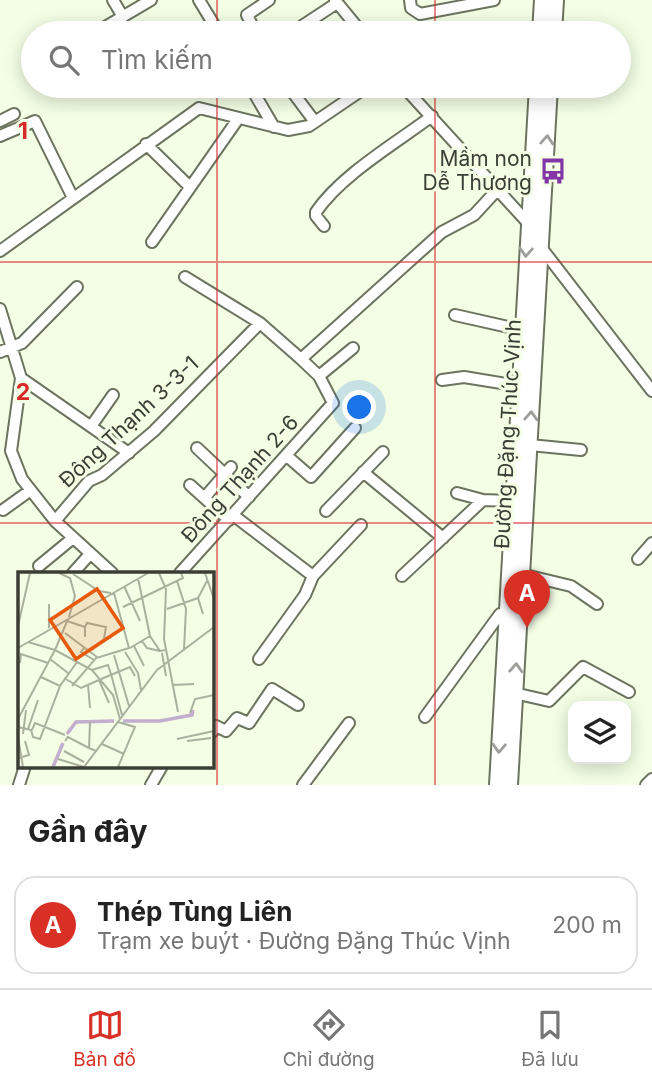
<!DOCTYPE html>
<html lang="vi">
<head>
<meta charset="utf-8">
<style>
  :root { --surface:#fff; --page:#f2f2f2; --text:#222; --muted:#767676; --line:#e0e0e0; --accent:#d93025 }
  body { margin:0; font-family:Inter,sans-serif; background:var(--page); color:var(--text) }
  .controls { position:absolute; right:21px; bottom:21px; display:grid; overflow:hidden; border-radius:14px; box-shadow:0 4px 18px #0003 }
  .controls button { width:63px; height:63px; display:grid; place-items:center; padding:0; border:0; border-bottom:2px solid var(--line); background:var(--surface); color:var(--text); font:35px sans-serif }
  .you { position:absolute; left:360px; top:408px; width:24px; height:24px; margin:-18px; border:5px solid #fff; border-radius:50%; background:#1a73e8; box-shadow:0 0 0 10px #1a73e833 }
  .badge { display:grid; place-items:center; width:46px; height:46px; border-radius:50%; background:var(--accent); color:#fff; font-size:23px; font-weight:700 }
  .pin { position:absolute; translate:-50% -58px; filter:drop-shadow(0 2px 4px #0008) }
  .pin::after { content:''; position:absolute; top:37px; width:24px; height:21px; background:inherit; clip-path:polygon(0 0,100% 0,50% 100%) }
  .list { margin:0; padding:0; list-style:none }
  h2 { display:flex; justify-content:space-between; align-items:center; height:91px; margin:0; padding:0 28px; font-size:30px }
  h2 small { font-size:23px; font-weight:400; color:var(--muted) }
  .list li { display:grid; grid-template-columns:46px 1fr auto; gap:21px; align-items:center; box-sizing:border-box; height:98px; margin:0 14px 14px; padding:0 14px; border:2px solid var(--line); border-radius:21px }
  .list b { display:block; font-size:26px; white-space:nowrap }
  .list p { margin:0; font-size:23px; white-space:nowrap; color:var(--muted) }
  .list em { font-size:23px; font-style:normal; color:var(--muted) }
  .icon { flex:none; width:38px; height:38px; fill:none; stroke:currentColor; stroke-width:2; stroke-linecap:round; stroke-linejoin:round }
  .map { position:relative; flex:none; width:652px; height:785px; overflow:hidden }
  .search { position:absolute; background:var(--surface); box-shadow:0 4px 18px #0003; left:21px; right:21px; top:21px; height:77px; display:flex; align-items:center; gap:18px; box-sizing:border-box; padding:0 24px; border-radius:38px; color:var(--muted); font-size:26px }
  .sheet { height:203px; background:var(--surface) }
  nav { display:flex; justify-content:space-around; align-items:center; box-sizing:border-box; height:98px; border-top:2px solid var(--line); background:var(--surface); font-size:19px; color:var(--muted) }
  nav a { display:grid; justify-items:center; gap:4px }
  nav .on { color:var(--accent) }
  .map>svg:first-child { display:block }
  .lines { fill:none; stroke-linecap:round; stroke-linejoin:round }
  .minor-casing { stroke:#6c745f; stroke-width:14 }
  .major-casing { stroke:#6c745f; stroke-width:18 }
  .minor { stroke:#fff; stroke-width:10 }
  .major { stroke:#fff; stroke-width:14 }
  .oneway { stroke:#9c9e9a }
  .grid { fill:none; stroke:#d62828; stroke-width:2; stroke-opacity:0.55 }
  .labels { text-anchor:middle; stroke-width:6; stroke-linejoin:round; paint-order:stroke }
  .poi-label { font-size:21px; fill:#3a3e34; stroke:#f3fee5; text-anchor:end }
  .street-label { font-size:21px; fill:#3a3e34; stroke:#f3fee5 }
  .inset-river { fill:none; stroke:#c2aece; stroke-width:3.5 }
  .inset-road { fill:none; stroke:#a9b19e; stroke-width:2 }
  .view { fill:#e8590c; fill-opacity:0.15; stroke:#e8590c; stroke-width:3.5 }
  .inset-edge { fill:none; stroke:#3a3e34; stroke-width:3.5 }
  .grid-label { font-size:23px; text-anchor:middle; font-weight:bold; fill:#d62828; stroke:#f3fee5; stroke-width:6; stroke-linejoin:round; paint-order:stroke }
</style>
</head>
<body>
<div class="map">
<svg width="652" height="785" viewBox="0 0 652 785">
  <rect width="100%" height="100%" fill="#f3fee5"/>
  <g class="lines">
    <g class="minor-casing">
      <path id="minor" d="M113,0L123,17
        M199,0L219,33
        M335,0L362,33
        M410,0L411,8L420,14L494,0
        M302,26L337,3
        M95,33L151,0
        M256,33L247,15L269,0
        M250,86L274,127
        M288,86L315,122
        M403,86L528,223
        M0,121L14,114
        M0,136L35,121L72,196
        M146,144L190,187
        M324,226L316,216V212C341,175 396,143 432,116
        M152,242L238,119
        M540,246L652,391
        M0,251L199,108L288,130L309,126L368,86
        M185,277L260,323L301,359L442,232L474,215L498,189
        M0,309L21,378L11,451L22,479L55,521L112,573
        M455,315L522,330
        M0,352L22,343L77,287
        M319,376L353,348
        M21,378L129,453
        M442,380L464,377L519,386
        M92,425L113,395
        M530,445L581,450
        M197,448L249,497
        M287,456L311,477L355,428
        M363,472L443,538
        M190,485L229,520
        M457,493L483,500
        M205,497L231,467
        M3,510L28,492
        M326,511L383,452
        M233,515L313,576L305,595L259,659
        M55,521L89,481L102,475L154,431L260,323
        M638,559L652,543
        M39,566L73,538
        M73,573L90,554
        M180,573L333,403L319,376L301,359
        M521,574L571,586L597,604
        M313,576L361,525
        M402,576L483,500L513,501
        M514,693L549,701L583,667L629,692
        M425,717L500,614H506
        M212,732L216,726L226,731L237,718L249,723L272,689L298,705
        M19,785L25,766
        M151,785L162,766
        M303,785L349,723
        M646,785L652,779"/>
    </g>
    <g class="major-casing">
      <path id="major" d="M540,33L542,0
        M554,33L556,0
        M497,785L537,86
        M510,785L550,86"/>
    </g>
    <use href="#minor" class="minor"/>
    <use href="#major" class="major"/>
  </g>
  <defs><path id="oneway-chevron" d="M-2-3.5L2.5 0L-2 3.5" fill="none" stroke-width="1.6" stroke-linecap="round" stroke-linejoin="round" transform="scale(1.75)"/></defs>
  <g class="oneway">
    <use href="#oneway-chevron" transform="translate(547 140) rotate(-86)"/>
    <use href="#oneway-chevron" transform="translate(526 252) rotate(93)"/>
    <use href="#oneway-chevron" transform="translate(531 416) rotate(-87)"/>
    <use href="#oneway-chevron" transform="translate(516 668) rotate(-87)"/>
    <use href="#oneway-chevron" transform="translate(499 748) rotate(93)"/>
  </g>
  <path class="grid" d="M217,0V33M435,0V33M217,86V785M435,86V785M0,262H652M0,523H652"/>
  <defs>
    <g id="bus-bare" transform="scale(2.1)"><path d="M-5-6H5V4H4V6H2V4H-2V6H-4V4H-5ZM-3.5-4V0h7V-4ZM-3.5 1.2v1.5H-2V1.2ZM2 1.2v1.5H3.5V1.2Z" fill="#8235a6" stroke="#f3fee5" stroke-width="2.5" paint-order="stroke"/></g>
  </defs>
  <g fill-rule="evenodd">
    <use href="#bus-bare" x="553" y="171"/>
  </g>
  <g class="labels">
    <g class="poi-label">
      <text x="532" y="166">Mầm non<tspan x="532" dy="24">Dễ Thương</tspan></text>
    </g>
    <g class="street-label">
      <text transform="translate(129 422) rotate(-43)" y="7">Đông Thạnh 3-3-1</text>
      <text transform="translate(508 434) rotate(-87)" y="7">Đường Đặng Thúc Vịnh</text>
      <text transform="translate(240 479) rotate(-48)" y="7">Đông Thạnh 2-6</text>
    </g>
  </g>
  <g transform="translate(18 572)">
    <rect width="196" height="196" fill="#f3fee5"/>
    <path class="inset-river" d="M105,149H142L174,143L175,138M49,162L58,150L96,149M35,195L45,171"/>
    <path class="inset-road" d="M41,1L52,6L57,24L51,45M141,1L148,17L146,67L160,140M187,1L196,27M55,2L81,19L93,21M120,6L132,64L142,79L148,78M159,9L168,37L166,77M106,14L122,49M31,32V56M105,35L165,6L163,1M149,37L180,26M185,42L180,26L189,9M49,49L67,55V65M0,54L12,1M67,55L69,51L88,55L86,67L74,78M47,61L79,85M124,69L129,76L142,79M10,70L37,78L74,98L95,123L102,147M116,74L126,94M67,75L63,80L76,88M0,76L130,1M112,76L132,64M37,78L50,47M107,80L120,101L123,118M144,81L148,104M96,83L111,134M32,87L50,101M2,91L3,82L30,91M74,98L90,93L93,102M93,102L104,143M23,105L42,114M46,106L63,116L81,108M83,107L112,95L117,104M81,108L91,131M70,113L72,136M155,113L176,112M54,114L78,86L111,76L96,21M172,141L177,127L196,123M0,147L37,78M72,150L71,176L78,179M0,155L13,158L15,165L22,167L42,114L59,90M10,157L20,128M14,158L17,151L47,163M5,162L8,138M0,165L5,195M159,167L196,159M47,169L50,165L71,176M169,169L193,166M84,172L106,182M46,179L66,190M0,186L11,183L7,169M40,187L66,195M66,195L139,98L196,55M100,195L117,155L100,150"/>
    <path class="view" d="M79,17L105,56L58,87L32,48Z"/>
    <rect width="196" height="196" class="inset-edge"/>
  </g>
  <g class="grid-label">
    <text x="23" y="139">1</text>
    <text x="23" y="400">2</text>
  </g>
</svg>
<div class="controls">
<button><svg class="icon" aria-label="layers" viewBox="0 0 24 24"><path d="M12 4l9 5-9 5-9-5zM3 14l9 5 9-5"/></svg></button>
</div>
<div class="you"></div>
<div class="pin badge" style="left:527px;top:628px">A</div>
<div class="search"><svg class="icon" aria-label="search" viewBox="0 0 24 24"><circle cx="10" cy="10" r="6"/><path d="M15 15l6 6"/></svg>Tìm kiếm</div>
</div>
<section class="sheet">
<h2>Gần đây<small></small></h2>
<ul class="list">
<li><span class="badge">A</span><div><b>Thép Tùng Liên</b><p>Trạm xe buýt · Đường Đặng Thúc Vịnh</p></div><em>200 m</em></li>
</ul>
</section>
<nav>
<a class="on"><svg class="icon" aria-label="map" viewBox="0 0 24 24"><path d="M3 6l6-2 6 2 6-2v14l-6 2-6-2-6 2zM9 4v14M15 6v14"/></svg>Bản đồ</a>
<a><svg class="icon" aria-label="directions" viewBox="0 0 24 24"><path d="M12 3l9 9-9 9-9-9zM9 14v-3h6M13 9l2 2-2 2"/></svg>Chỉ đường</a>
<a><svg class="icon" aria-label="saved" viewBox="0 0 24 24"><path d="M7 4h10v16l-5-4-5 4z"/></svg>Đã lưu</a>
</nav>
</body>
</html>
